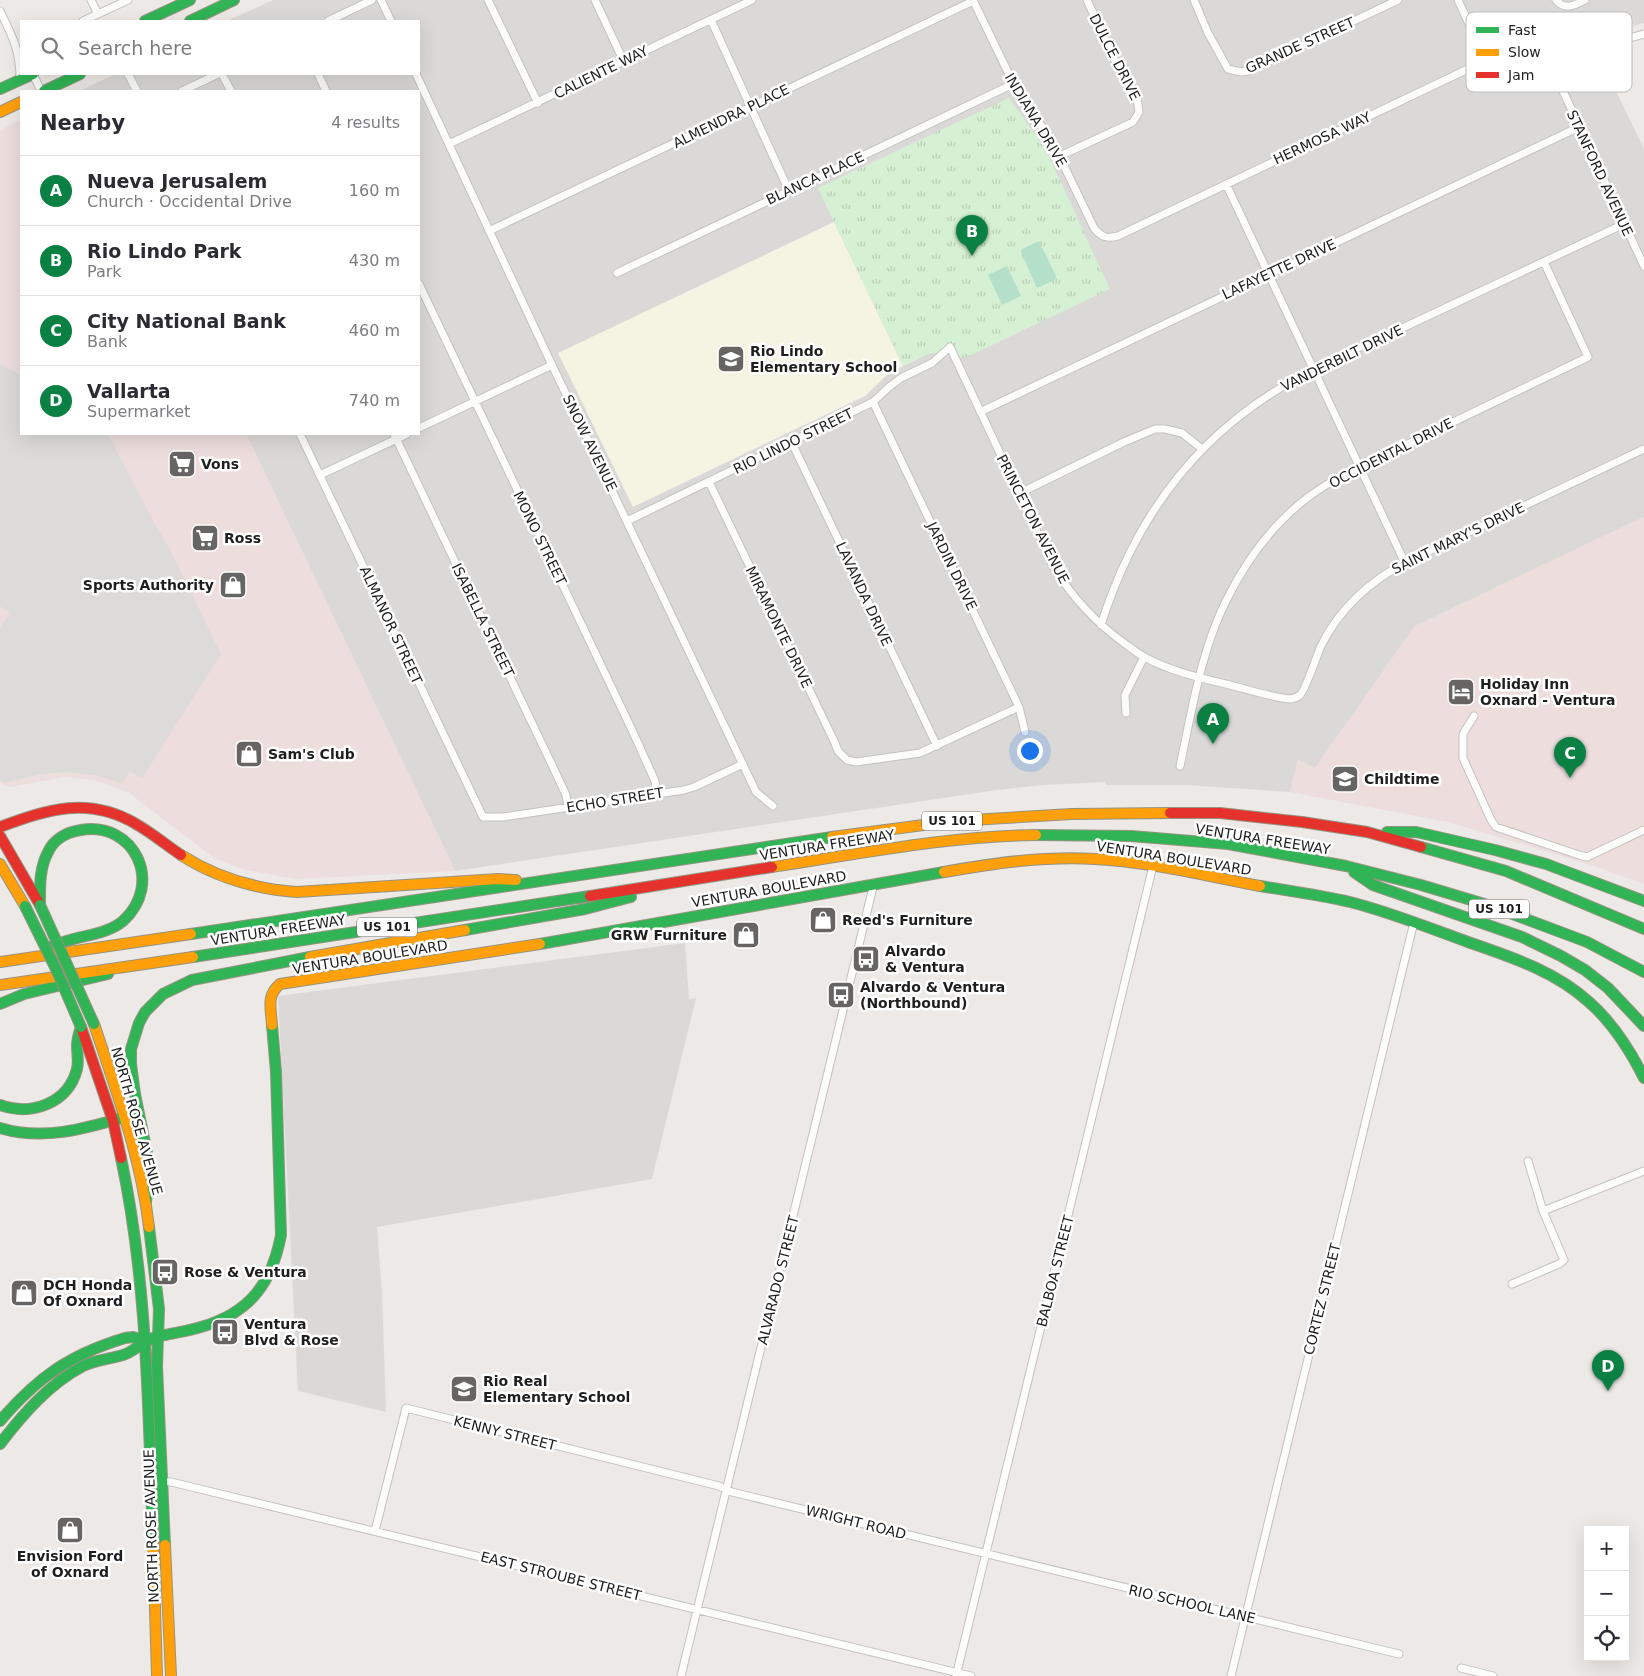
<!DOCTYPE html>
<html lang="en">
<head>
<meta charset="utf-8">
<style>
  :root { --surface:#fff; --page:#f7f7f7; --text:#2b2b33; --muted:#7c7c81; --line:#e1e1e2; --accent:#0b8043 }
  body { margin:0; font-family:"DejaVu Sans",sans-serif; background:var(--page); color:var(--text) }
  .controls { position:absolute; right:15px; bottom:15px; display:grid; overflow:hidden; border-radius:0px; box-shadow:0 5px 20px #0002 }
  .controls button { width:45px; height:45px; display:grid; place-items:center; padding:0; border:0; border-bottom:1px solid var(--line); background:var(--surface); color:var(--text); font:25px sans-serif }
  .you { position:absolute; left:1029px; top:750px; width:18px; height:18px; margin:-12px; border:4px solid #fff; border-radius:50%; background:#1a73e8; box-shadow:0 0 0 8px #1a73e833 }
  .badge { display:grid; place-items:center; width:32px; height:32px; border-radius:50%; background:var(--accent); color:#fff; font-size:16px; font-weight:700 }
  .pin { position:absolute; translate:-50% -41px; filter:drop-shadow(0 1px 2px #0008) }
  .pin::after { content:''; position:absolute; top:26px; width:18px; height:15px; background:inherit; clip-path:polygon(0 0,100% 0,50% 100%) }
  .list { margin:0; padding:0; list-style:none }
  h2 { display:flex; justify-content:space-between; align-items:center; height:65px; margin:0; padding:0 20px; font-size:21px }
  h2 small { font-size:16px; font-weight:400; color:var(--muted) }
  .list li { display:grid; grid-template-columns:32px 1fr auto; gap:15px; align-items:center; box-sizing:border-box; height:70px; padding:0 20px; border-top:1px solid var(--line) }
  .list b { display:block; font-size:19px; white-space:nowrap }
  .list p { margin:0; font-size:16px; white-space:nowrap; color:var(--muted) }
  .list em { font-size:16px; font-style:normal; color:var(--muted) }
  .icon { flex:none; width:28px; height:28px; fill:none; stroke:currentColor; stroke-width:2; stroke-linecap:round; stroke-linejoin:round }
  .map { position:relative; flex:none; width:1644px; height:1676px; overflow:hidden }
  .search { position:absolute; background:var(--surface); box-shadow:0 5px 20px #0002; left:20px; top:20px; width:400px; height:55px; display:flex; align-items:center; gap:12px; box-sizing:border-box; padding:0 18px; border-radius:0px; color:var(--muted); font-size:19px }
  .panel { position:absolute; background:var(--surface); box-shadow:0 5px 20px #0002; left:20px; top:90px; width:400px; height:345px; border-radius:0px }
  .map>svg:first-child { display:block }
  .residential { fill:#dbd9d8 }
  .commercial { fill:#eddddd }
  .education { fill:#f5f3e2 }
  .park { fill:url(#park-tufts) }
  .pitch { fill:#b4e0ca }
  .parking { fill:#dcdbda }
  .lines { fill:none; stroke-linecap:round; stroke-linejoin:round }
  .street-casing { stroke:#c3c2c1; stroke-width:9 }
  .fast-casing { stroke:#959480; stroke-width:12 }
  .slow-casing { stroke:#959480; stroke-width:12 }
  .jam-casing { stroke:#959480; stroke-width:12 }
  .street { stroke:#fcfcfb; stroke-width:7 }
  .fast { stroke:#30b455; stroke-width:10 }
  .slow { stroke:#ff9f0a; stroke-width:10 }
  .jam { stroke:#e5322d; stroke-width:10 }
  .fast-bridge-casing { stroke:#959480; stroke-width:12; stroke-linecap:butt }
  .fast-bridge { stroke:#30b455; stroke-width:10 }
  .labels { text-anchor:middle; stroke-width:5; stroke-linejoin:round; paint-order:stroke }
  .shield { fill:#fff; stroke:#626262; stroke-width:1 }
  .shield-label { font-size:12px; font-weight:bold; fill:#1e1e1e }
  .street-label { font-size:14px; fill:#1e1e1e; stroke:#fff }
  .poi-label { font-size:14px; font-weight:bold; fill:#1e1e1e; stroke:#fff; text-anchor:start }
  .key { fill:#fff; stroke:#bcbcbc; stroke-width:1 }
  .key-label { font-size:14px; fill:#1e1e1e }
</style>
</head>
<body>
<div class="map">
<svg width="1644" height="1676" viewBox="0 0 1644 1676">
  <defs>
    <pattern id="park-tufts" width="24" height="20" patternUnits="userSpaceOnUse" patternTransform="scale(1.25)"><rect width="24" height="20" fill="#d6f0d3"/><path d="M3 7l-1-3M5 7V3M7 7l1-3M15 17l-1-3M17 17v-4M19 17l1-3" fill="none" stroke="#b7cdb5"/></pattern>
  </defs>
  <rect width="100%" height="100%" fill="#ece9e6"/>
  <path class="residential" d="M273,0H1644V23L1597,35L1564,49L1600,58L1644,149V517L1415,626L1315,768L1298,760L1290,792L1185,785H1106L1105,782L1043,785L997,790L455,871L246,434H419V91L81,90L116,74H419V21H227Z
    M685,943L689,999L696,998L652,1179L377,1227L382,1293L386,1412L298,1391L278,996Z"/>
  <path class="commercial" d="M21,120V434H246L455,871L295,879L242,869L214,858L128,792L94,780L65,777L10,787L2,785L0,782V130Z
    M1644,517V884L1591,865L1448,822L1290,792L1298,760L1315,768L1415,626Z"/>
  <path class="education" d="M834,222L903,366L888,374L865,396L633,507L558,353Z"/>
  <path class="park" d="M1009,98L1046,150L1110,289L965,358L931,353L903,366L818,188Z"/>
  <path class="pitch" d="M1039,241L1056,276L1055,280L1037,288L1021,252L1022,249Z
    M1007,266L1021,296L1002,305L988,275Z"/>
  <path class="parking" d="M0,364L21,375V434H108L153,521L169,548L221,654L142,778L130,771L122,783L94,775L65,772L41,774L3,783L0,780V627L10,613L0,606Z"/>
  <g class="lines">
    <g class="street-casing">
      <path id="street" d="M91,0L98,14
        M381,0L391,21
        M488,0L538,103
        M595,0L624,62
        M973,0L1017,91L1052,141L1094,228C1101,237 1107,239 1118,236L1470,68C1477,62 1480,58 1480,48L1458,0
        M1194,0L1208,33L1228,69L1241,72L1248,71L1398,0
        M1556,0C1565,11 1575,5 1585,0
        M0,11C13,38 20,49 20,80
        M711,20L789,191
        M83,21L128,0
        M328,21L372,0
        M1644,34C1624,40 1557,53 1556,76L1644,266
        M33,74L41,91
        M128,74L137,91
        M222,74L231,91
        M318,74L326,91
        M416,74L552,365L756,792L773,806
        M182,91L218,74
        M449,144L752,0
        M1060,156L1133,122L1139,112L1137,98L1119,69L1087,0
        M1226,184L1405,563
        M489,231L973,1
        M617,273L1013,84
        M419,284L632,730L655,781L657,793
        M873,402L1019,707L1025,732
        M980,412L1579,127
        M419,428L552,365
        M300,434L483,817H503L684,790L694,787L743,764
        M394,434L553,767L566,795L568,807
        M792,443L937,746
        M320,475L407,434
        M709,482L835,743L838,751L847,760L856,762L920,753L1019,707
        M1018,494L1124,442L1155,429H1165L1182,433L1202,449
        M627,521L873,402L889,387L901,378L932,363L950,347L1054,568C1073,598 1095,622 1124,643C1131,648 1138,654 1146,658C1173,672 1201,678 1230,685C1249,690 1270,697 1290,699C1294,698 1297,698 1300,695C1305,691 1317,655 1321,646C1340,607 1374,578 1412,559L1644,449
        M1101,625C1133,523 1190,442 1282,387C1323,362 1368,344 1411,324C1482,290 1553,258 1624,224
        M1126,713L1125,695L1144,657
        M1474,716L1463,734V758L1491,820L1496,827L1579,855L1587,857L1644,830
        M1180,766C1192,710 1201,650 1227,599C1246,561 1273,524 1307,498C1339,474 1378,458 1414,441C1472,413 1530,385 1588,357L1544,262
        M1543,1211L1644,1171
        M1512,1284L1559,1264L1564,1260L1543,1211L1528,1161
        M150,1481L171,1482L971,1676
        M375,1531L406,1408L719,1486L732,1492L1399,1654
        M1461,1668L1493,1676
        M681,1676L874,883
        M956,1676L1153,866
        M1231,1676L1414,922"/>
    </g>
    <g class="fast-casing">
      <path id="fast" d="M145,21L190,0
        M190,21L234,0
        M0,89L33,74
        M44,91L80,74
        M1387,832H1416L1495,850L1546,864L1644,901
        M1036,835L1131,836L1228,844L1346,866L1421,885L1491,906L1587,942L1644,972
        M1421,847L1506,871L1644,929
        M1354,872L1373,885L1522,937L1561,956L1585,970L1608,988L1644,1026
        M1260,886C1290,891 1320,895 1350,902C1390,912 1429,928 1468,942C1511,957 1555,971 1589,1002C1613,1023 1630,1050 1644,1078
        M40,905C40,887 39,869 48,852C54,839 67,832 81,830C135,821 164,884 123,921C109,933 87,935 70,940C62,942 55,945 48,948
        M465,930L585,909L631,897
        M191,934L832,837
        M540,944L944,872
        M193,957L590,896
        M0,1004L24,994L108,974
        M0,1105C31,1116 68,1104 77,1069C79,1061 77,1054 77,1046C77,1039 79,1033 81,1027
        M0,1128C42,1141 84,1129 125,1117
        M121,1158C148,1284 148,1412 153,1540
        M146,1202L150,1168L135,1094L131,1064V1049L139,1023L145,1012L163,994L192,980L310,957
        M149,1227L159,1309L157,1366L165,1545
        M0,1421C38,1377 69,1355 125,1338L133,1337L146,1341
        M0,1444C23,1414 49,1384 83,1366C96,1360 110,1359 123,1355C135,1351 142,1342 153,1338C169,1333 186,1332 201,1327C250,1313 272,1283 281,1235L276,1072L272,1025"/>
    </g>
    <g class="slow-casing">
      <path id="slow" d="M0,112L21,102
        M832,837L954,821L1072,814L1170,813
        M181,855C217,878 255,889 297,892L498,879L516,880
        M0,864L25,906
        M772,867C859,854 947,836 1036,835
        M944,872C995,863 1044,856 1095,859C1151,862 1206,876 1260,886
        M310,957L465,930
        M0,962L191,934
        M0,985L193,957
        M94,1024C116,1090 141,1157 149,1227
        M272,1025C271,1008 266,996 280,984L540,944
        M153,1540L157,1676
        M165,1545L171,1676"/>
    </g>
    <g class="jam-casing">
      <path id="jam" d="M1170,813H1220L1302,822L1367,832L1421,847
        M0,827C48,809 89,796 136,824C152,833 166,845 181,855
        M0,836L40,905
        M590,896L772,867
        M81,1027L113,1121L121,1158"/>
    </g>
    <use href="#street" class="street"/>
    <use href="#fast" class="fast"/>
    <use href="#slow" class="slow"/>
    <use href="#jam" class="jam"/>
    <g class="fast-bridge-casing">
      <path id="fast-bridge" d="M40,905L94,1024
        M25,906L56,969L81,1027"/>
    </g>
    <use href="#fast-bridge" class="fast-bridge"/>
  </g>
  <defs>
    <g id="school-square" transform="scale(1.4375)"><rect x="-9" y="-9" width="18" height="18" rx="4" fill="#666564" stroke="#fff"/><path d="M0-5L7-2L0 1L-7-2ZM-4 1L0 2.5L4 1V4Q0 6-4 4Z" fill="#fff"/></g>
    <g id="supermarket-square" transform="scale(1.4375)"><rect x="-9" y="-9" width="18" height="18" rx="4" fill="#666564" stroke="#fff"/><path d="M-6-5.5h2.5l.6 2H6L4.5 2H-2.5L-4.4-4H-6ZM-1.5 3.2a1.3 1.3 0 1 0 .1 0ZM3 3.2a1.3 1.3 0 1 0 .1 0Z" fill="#fff"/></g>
    <g id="shop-square" transform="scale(1.4375)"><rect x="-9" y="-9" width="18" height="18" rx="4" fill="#666564" stroke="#fff"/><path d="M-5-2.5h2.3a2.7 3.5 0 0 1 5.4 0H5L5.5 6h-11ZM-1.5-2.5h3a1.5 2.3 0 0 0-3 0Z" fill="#fff"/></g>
    <g id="hotel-square" transform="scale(1.4375)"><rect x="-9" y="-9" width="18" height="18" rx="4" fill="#666564" stroke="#fff"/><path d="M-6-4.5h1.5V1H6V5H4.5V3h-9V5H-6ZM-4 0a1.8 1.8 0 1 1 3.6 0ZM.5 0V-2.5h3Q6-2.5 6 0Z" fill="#fff"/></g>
    <g id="bus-square" transform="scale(1.4375)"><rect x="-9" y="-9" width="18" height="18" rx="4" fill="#666564" stroke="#fff"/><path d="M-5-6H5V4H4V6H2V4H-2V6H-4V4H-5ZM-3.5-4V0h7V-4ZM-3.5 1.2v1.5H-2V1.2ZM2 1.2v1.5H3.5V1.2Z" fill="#fff"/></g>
  </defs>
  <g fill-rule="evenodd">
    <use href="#school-square" x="731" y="359"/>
    <use href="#supermarket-square" x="182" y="464"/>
    <use href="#supermarket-square" x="205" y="538"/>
    <use href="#shop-square" x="233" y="585"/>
    <use href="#hotel-square" x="1461" y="692"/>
    <use href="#shop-square" x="249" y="754"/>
    <use href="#school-square" x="1345" y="779"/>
    <use href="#shop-square" x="823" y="920"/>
    <use href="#shop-square" x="746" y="935"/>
    <use href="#bus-square" x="866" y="959"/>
    <use href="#bus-square" x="841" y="995"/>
    <use href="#bus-square" x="165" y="1272"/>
    <use href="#shop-square" x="24" y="1293"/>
    <use href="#bus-square" x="225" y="1332"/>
    <use href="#school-square" x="464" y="1389"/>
    <use href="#shop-square" x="70" y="1530"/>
  </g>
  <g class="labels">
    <g class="shield">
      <rect x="922" y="811.5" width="60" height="19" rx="4"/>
      <rect x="1469" y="899.5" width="60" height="19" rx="4"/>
      <rect x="357" y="917.5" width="60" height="19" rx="4"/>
    </g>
    <g class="shield-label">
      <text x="952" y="825">US 101</text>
      <text x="1499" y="913">US 101</text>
      <text x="387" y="931">US 101</text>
    </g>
    <g class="street-label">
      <text transform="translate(1300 45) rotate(-24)" y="5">GRANDE STREET</text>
      <text transform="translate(1115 57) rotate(63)" y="5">DULCE DRIVE</text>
      <text transform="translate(601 72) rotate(-26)" y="5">CALIENTE WAY</text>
      <text transform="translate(731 116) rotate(-26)" y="5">ALMENDRA PLACE</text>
      <text transform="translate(1036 120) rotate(59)" y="5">INDIANA DRIVE</text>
      <text transform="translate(1322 138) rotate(-25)" y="5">HERMOSA WAY</text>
      <text transform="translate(1600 173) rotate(65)" y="5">STANFORD AVENUE</text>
      <text transform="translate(815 178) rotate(-25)" y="5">BLANCA PLACE</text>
      <text transform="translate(1279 269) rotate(-25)" y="5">LAFAYETTE DRIVE</text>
      <text transform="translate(1342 358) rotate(-26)" y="5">VANDERBILT DRIVE</text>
      <text transform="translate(793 441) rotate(-26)" y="5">RIO LINDO STREET</text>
      <text transform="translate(590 443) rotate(64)" y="5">SNOW AVENUE</text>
      <text transform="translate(1391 453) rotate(-27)" y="5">OCCIDENTAL DRIVE</text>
      <text transform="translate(1033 519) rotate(63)" y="5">PRINCETON AVENUE</text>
      <text transform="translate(540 538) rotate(64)" y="5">MONO STREET</text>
      <text transform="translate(1458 538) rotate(-26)" y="5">SAINT MARY'S DRIVE</text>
      <text transform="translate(952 566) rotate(64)" y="5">JARDIN DRIVE</text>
      <text transform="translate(864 594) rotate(65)" y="5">LAVANDA DRIVE</text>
      <text transform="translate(483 620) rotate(64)" y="5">ISABELLA STREET</text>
      <text transform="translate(391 625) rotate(65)" y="5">ALMANOR STREET</text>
      <text transform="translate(779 627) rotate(64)" y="5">MIRAMONTE DRIVE</text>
      <text transform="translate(615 800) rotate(-9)" y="5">ECHO STREET</text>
      <text transform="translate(1263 839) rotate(9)" y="5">VENTURA FREEWAY</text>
      <text transform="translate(827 845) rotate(-9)" y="5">VENTURA FREEWAY</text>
      <text transform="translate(1174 858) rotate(9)" y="5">VENTURA BOULEVARD</text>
      <text transform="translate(769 889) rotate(-10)" y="5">VENTURA BOULEVARD</text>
      <text transform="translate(278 930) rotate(-9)" y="5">VENTURA FREEWAY</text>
      <text transform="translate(370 957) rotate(-9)" y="5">VENTURA BOULEVARD</text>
      <text transform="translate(137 1121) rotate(74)" y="5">NORTH ROSE AVENUE</text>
      <text transform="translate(1055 1271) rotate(-76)" y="5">BALBOA STREET</text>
      <text transform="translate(778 1280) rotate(-76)" y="5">ALVARADO STREET</text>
      <text transform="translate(1322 1299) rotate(-76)" y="5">CORTEZ STREET</text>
      <text transform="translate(505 1433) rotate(14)" y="5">KENNY STREET</text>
      <text transform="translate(856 1522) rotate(14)" y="5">WRIGHT ROAD</text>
      <text transform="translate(151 1526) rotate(-92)" y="5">NORTH ROSE AVENUE</text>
      <text transform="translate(561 1576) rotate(14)" y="5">EAST STROUBE STREET</text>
      <text transform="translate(1192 1604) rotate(13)" y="5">RIO SCHOOL LANE</text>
    </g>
    <g class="poi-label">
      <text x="750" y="356">Rio Lindo<tspan x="750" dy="16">Elementary School</tspan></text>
      <text x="201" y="469">Vons</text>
      <text x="224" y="543">Ross</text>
      <text x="214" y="590" text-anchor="end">Sports Authority</text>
      <text x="1480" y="689">Holiday Inn<tspan x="1480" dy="16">Oxnard - Ventura</tspan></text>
      <text x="268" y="759">Sam's Club</text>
      <text x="1364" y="784">Childtime</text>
      <text x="842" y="925">Reed's Furniture</text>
      <text x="727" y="940" text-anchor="end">GRW Furniture</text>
      <text x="885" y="956">Alvardo<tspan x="885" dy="16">&amp; Ventura</tspan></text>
      <text x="860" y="992">Alvardo &amp; Ventura<tspan x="860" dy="16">(Northbound)</tspan></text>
      <text x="184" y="1277">Rose &amp; Ventura</text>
      <text x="43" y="1290">DCH Honda<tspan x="43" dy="16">Of Oxnard</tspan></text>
      <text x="244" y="1329">Ventura<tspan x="244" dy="16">Blvd &amp; Rose</tspan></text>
      <text x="483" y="1386">Rio Real<tspan x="483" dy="16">Elementary School</tspan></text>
      <text x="70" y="1561" text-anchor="middle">Envision Ford<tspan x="70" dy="16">of Oxnard</tspan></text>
    </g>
  </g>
  <rect x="1466" y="12" width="166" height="80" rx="8" class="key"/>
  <rect x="1476" y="27" width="23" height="6" fill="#30b455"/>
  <rect x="1476" y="49" width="23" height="7" fill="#ff9f0a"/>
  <rect x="1476" y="72" width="23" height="6" fill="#e5322d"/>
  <g class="key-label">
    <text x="1508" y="35">Fast</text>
    <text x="1508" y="57">Slow</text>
    <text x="1508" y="80">Jam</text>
  </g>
</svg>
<div class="controls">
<button>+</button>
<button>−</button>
<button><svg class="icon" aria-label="locate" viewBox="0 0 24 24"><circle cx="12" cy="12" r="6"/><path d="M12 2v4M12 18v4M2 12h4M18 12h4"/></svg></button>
</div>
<div class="you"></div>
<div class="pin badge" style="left:1213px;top:744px">A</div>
<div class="pin badge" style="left:972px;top:256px">B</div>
<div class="pin badge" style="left:1570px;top:778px">C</div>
<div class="pin badge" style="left:1608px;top:1391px">D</div>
<div class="search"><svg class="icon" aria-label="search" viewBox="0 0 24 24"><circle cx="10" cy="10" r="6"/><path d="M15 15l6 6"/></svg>Search here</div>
<section class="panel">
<h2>Nearby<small>4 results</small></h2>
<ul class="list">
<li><span class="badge">A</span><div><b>Nueva Jerusalem</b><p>Church · Occidental Drive</p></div><em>160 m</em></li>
<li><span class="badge">B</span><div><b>Rio Lindo Park</b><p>Park</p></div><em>430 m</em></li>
<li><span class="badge">C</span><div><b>City National Bank</b><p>Bank</p></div><em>460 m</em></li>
<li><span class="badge">D</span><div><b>Vallarta</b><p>Supermarket</p></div><em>740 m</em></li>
</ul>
</section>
</div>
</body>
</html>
